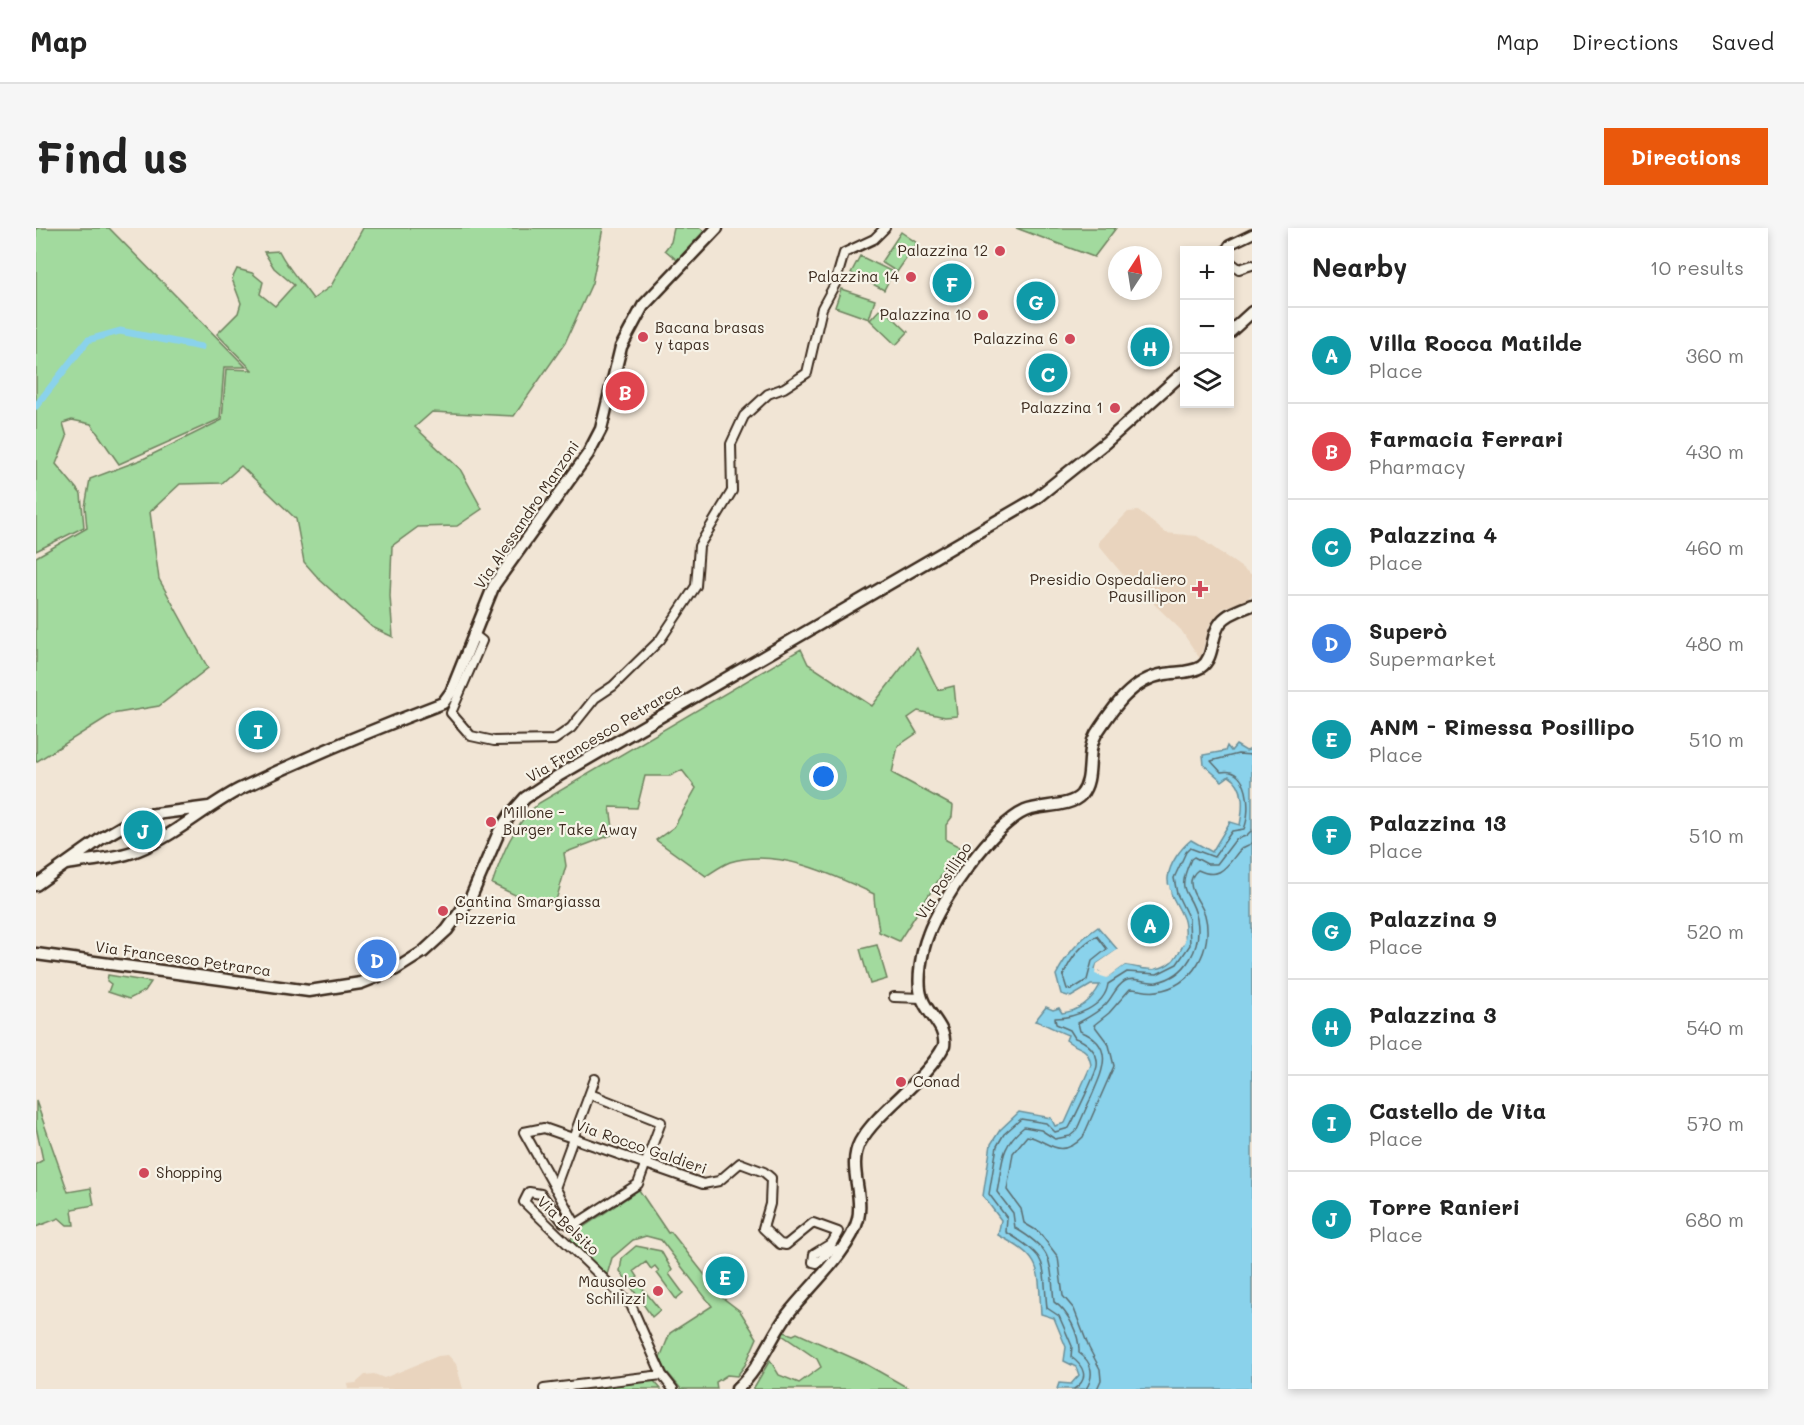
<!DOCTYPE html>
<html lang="en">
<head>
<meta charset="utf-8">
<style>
  :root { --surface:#fff; --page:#f6f6f6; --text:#222; --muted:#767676; --line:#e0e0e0; --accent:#ea580c }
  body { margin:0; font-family:Mali,sans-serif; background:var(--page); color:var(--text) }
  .controls { position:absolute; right:18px; top:18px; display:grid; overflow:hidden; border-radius:0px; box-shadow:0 3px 9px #0003 }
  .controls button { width:54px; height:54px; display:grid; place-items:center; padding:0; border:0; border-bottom:2px solid var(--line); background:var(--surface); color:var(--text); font:30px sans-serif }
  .compass { position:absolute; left:1072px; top:18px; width:54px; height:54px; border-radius:50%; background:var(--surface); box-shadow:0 3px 9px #0003; rotate:12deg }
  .you { position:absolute; left:788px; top:549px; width:21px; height:21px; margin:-15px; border:4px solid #fff; border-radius:50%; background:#1a73e8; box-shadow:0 0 0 9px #1a73e833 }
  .badge { display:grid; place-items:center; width:39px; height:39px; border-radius:50%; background:var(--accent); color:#fff; font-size:20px; font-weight:700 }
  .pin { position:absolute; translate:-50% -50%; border:3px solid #fff; box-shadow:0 2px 6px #0006 }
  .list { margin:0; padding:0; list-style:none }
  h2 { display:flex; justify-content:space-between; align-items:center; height:78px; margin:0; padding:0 24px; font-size:26px }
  h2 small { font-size:20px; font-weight:400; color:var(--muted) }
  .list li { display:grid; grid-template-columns:39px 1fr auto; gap:18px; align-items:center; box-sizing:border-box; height:96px; padding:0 24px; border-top:2px solid var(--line) }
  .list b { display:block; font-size:22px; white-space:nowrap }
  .list p { margin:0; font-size:20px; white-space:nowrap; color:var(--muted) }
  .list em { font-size:20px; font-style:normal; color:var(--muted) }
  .icon { flex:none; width:33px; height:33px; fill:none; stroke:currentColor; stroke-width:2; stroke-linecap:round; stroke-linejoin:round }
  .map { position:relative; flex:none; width:1216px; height:1161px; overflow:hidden; border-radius:0px }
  header { display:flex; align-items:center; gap:36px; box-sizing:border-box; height:84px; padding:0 30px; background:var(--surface); border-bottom:2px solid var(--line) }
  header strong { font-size:28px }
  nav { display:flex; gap:33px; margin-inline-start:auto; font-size:21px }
  .intro { display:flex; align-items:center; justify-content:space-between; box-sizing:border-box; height:144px; padding:0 36px }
  h1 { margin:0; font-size:42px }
  .button { padding:15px 27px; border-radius:0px; background:var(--accent); color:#fff; font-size:21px; font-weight:700 }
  main { display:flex; gap:36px; padding:0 36px }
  aside { flex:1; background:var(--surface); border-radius:0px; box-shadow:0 3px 9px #0003 }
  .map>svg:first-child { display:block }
  .built { fill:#e9d4be }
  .green { fill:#a2da9e; stroke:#6e825e; stroke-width:1.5 }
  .water { fill:#8ad2eb; stroke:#6a8f99; stroke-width:1.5 }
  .pier { fill:#f1e5d5 }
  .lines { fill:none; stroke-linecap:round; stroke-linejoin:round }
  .shore { stroke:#5b6d70; stroke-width:1.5 }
  .canal { stroke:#8ad2eb; stroke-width:7 }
  .street-casing { stroke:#3b2a1e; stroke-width:12 }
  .secondary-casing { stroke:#3b2a1e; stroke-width:15 }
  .street { stroke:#f7f3e8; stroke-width:8 }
  .secondary { stroke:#f7f3e8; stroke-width:10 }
  .poi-dot { fill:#d1495b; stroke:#f7f3e8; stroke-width:2 }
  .labels { text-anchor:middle; stroke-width:4.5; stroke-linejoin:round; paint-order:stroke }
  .poi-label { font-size:15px; fill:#3b2a1e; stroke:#f7f3e8; text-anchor:end }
  .street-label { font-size:15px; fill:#3b2a1e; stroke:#f7f3e8 }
</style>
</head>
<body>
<header>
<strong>Map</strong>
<nav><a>Map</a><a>Directions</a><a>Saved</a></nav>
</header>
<div class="intro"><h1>Find us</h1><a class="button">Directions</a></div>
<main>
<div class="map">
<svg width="1216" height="1161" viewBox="0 0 1216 1161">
  <rect width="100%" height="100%" fill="#f1e5d5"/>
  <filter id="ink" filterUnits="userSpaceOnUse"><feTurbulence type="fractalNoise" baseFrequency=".0167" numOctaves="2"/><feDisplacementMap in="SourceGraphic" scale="12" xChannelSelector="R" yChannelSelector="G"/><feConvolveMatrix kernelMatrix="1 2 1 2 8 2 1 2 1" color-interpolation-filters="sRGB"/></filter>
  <g filter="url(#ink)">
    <path class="built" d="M1102,283L1130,305L1161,308L1216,347V366L1210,372L1187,380L1173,398L1164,431L1145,402L1118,376L1111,357L1093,354L1063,318V313L1092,284Z
      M412,1127L420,1136L427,1161H312L311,1156L320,1155L329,1147L338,1146L348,1150L402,1128Z"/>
    <path class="green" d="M0,0H73L210,139H188L184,191L83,236L55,196L36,192L27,195L31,209L20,236L45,266L48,299L0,323Z
      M327,0H567L556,55L529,115L478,188L396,184L379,199L424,241L446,281L421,298L382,299L356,318L354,368L357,409L336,399L284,352L268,334L260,291L205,238L186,255L144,256L114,284L123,351L172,440L123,478L76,486L0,534V329L51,300L49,279L54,251L107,231L186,192L190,141L216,142L181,106L202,85L205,75L196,51L201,41L216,45L227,54L224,66L239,78L258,57L238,40L228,24L243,23C252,41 265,54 277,71L295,58Z
      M638,0H664L668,3L641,32L629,22L635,14Z
      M980,0H1080L1058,29Z
      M865,4L881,15L861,44L845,34Z
      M824,28L857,44L848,62L815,45Z
      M805,61L839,72L833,91L799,79Z
      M846,79L872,104L860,117L834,92Z
      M881,420L902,462L918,458L921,488L909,489L882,483L872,490L881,505L862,518L856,545L917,578L916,589L910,597V612L924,619L863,713L843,704C842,690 838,681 838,666C796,646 741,620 694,634C686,637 678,643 670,648L620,612L638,599L660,560L646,542L634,548H609L601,580L574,579L578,606L528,625L530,638L519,676L494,674L456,656C467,624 477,597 503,575L765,421L772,436L836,478Z
      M841,717L851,751L834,756L824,721Z
      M72,747L115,754L109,763L93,771L72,764L75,756L71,753Z
      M0,873L32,964L55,960L58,977L36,981L38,997H31L23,990L0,999V936L7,932L0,899Z
      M603,962L632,1005L635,1004L687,1070L704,1083L721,1110L709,1137L701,1148L691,1147L680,1154L681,1161H645L631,1144L624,1130L634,1105L676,1078L625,1012L610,1008L597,1012L576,1030L571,1047L535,1012L537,1006Z
      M600,1018L625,1023L636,1042L633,1046L647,1065L640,1071L621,1045L623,1043L619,1038L615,1041L610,1034L598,1043L602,1049L599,1051L624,1082L616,1089L584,1043L586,1030Z
      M748,1104L757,1107L761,1105L828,1135L874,1161H717L734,1132L743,1147L763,1155L785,1139L781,1131L746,1107Z
      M598,1153H618L625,1161H520Z"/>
    <path class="water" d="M1200,517L1210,523L1216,521V1161H1021L1023,1155L1035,1156L1043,1147L1040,1139L1028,1133L1030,1119L1018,1090L1005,1086C1002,1038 1007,1031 962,1007L965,992L947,968L955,916L964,902L983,884L1015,890L1019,898L1029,895L1055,837C1051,816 1043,823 1030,812L1032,807C1020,803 1011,796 999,793L1010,779L1017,782L1023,780L1026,785C1043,783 1056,772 1064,757H1055L1035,769L1025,766L1020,747C1031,726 1043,712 1062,699L1082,722L1061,736L1059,741L1071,749L1089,737C1098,738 1108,742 1117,741C1140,740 1153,713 1148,693C1144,678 1131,667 1132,650C1133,636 1145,620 1155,612L1176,624L1194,594L1204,597C1207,581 1210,558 1193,548L1186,553L1168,537L1167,527L1189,523L1191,518L1195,523Z"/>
    <path class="pier" d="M1130,656L1133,657L1135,668L1147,692L1149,713L1137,732L1118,741L1089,737L1071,750L1059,746L1061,736L1084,720V724L1063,738L1062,743L1070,746L1089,734L1118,738L1135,730L1146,712L1145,693L1132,669Z"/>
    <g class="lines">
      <path class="shore" d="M1061,708L1071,721L1056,733L1051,752L1035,762L1031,761L1027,748C1034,732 1045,716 1061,708Z
        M1038,1161C1054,1151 1048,1138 1035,1129L1036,1118L1023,1088L1011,1080C1006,1033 1014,1030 970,1004L971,990L953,966L961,918L968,906L985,891L1010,895L1019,904L1033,900C1038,891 1060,846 1061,838C1063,824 1050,813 1039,810L1034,802L1020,796L1019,790C1038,790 1069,779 1072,756L1091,744L1121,746L1141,736L1154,717L1153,691L1141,666L1138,650L1150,624L1154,620L1178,629L1196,603L1208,601C1216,582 1213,538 1185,544L1175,533L1202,526L1216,527
        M1050,1161C1059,1147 1056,1134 1043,1125C1044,1107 1032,1083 1018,1074C1014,1032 1018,1023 979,1000L977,985L961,964C967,936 963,919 988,899L1005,902L1019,911L1034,908L1040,903C1045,893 1049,882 1054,872C1065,846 1082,818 1044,803L1042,795C1051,790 1061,785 1069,777C1077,769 1079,759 1089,753C1098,748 1111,756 1121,754C1151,748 1166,719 1161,691C1155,660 1138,669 1155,631L1158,629L1171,636H1181L1200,611L1210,608L1216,602
        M1061,1161L1065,1152L1064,1141L1053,1120L1038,1081L1027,1068L1022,1029L1003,1004L988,995L985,981L971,962L977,925L991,908C1011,911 1023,934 1047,909L1078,838L1073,817L1058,797L1073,785L1094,761C1103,761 1112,765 1121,763C1157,758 1178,720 1169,687C1166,676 1154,665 1155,653C1156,648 1158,645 1162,642C1185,653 1191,637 1204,622C1207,618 1212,618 1216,615"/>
      <path class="canal" d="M0,178L52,112L84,103L165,119"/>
      <g class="street-casing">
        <path id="street" d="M1190,22L1193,17L1216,6
          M1194,34L1203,41L1216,37
          M437,406L446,413L415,485L435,508L458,513L518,512L535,500L559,470L577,458L624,412L660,358L663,318L696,263L695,216L708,188L732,166L748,160L771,145L786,80L799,56L808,25L838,11L849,0
          M858,769L886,770
          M554,866L625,894L602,956L537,998L527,994L505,966L493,964L488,974L595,1077L626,1147L637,1161
          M519,960L559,851
          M540,997L488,904L508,900L667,956L683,953L704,935L728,944L735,950L734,976L727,1000L744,1016L750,1017L777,995L802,1004L796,1015L778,1026L777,1034L781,1035L795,1023L806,1021
          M508,1161L626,1147"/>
      </g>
      <g class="secondary-casing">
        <path id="secondary" d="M1194,104L1216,84
          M30,636C53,632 80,631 102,622C140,607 169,579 204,561C271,529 338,501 407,475L415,464L458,357L552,226L565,201L585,119L607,78L681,0
          M0,657L66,610L104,588L173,579
          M0,726L273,763L325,755L360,741L387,724L411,702L435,669L463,604L474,587L489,570L522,548L999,271L1069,215L1148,144
          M701,1161C724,1141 734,1110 752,1086C771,1061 815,1022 822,991C828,966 811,938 824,914C842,882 890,853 908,818C911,799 891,786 886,770C880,754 886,722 892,707C904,673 956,598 989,583C1005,576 1033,580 1045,567C1059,550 1049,525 1060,506C1077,480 1096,451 1129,446C1141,444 1155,445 1165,439C1179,430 1174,407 1185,394C1192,385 1206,381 1216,377"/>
      </g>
      <use href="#street" class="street"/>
      <use href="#secondary" class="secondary"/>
    </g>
  </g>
  <g class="poi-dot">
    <circle cx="964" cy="23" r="6"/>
    <circle cx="875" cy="49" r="6"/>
    <circle cx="947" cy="87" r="6"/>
    <circle cx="607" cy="109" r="6"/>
    <circle cx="1034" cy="111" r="6"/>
    <circle cx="1079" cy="180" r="6"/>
    <path d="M1161 352h6v6h6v6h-6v6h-6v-6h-6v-6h6z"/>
    <circle cx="455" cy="594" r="6"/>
    <circle cx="407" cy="683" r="6"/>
    <circle cx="865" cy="854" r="6"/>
    <circle cx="108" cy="945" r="6"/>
    <circle cx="622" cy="1063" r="6"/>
  </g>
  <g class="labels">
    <g class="poi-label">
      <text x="952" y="28">Palazzina 12</text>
      <text x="863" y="54">Palazzina 14</text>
      <text x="935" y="92">Palazzina 10</text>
      <text x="619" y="105" text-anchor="start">Bacana brasas<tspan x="619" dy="17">y tapas</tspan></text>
      <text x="1022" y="116">Palazzina 6</text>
      <text x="1067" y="185">Palazzina 1</text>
      <text x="1150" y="357">Presidio Ospedaliero<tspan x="1150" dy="17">Pausillipon</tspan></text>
      <text x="467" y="590" text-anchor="start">Millone -<tspan x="467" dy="17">Burger Take Away</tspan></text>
      <text x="419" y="679" text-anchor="start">Cantina Smargiassa<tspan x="419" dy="17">Pizzeria</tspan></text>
      <text x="877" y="859" text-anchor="start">Conad</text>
      <text x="120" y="950" text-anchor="start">Shopping</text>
      <text x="610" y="1059">Mausoleo<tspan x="610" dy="17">Schilizzi</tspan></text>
    </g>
    <g class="street-label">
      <text transform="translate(491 287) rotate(-56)" y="5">Via Alessandro Manzoni</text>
      <text transform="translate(568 505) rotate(-31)" y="5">Via Francesco Petrarca</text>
      <text transform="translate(908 653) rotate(-57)" y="5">Via Posillipo</text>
      <text transform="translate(147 731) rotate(8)" y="5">Via Francesco Petrarca</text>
      <text transform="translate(605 919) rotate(19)" y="5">Via Rocco Galdieri</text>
      <text transform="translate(532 998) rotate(43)" y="5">Via Belsito</text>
    </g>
  </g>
</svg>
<div class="controls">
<button>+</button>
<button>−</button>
<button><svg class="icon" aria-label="layers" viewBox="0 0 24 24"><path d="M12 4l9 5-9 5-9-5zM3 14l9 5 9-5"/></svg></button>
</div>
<svg class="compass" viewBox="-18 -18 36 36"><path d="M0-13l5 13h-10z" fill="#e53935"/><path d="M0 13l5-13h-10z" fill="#767676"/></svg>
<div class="you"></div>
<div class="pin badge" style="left:1114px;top:696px;background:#0f9aa8">A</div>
<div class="pin badge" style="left:589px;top:163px;background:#e0444e">B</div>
<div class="pin badge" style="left:1012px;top:145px;background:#0f9aa8">C</div>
<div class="pin badge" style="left:341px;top:731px;background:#3f7fe0">D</div>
<div class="pin badge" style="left:689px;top:1048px;background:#0f9aa8">E</div>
<div class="pin badge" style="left:916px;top:55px;background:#0f9aa8">F</div>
<div class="pin badge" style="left:1000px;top:73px;background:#0f9aa8">G</div>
<div class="pin badge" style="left:1114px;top:119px;background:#0f9aa8">H</div>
<div class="pin badge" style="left:222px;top:502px;background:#0f9aa8">I</div>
<div class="pin badge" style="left:107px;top:602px;background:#0f9aa8">J</div>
</div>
<aside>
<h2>Nearby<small>10 results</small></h2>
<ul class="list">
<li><span class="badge" style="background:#0f9aa8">A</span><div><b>Villa Rocca Matilde</b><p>Place</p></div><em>360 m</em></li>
<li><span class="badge" style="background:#e0444e">B</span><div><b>Farmacia Ferrari</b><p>Pharmacy</p></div><em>430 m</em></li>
<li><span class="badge" style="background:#0f9aa8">C</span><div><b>Palazzina 4</b><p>Place</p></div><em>460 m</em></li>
<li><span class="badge" style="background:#3f7fe0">D</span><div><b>Superò</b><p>Supermarket</p></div><em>480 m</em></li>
<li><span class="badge" style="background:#0f9aa8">E</span><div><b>ANM - Rimessa Posillipo</b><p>Place</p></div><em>510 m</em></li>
<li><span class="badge" style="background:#0f9aa8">F</span><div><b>Palazzina 13</b><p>Place</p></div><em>510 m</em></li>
<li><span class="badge" style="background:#0f9aa8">G</span><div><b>Palazzina 9</b><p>Place</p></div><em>520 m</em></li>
<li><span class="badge" style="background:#0f9aa8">H</span><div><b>Palazzina 3</b><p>Place</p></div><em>540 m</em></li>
<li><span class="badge" style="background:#0f9aa8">I</span><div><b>Castello de Vita</b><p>Place</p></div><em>570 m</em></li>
<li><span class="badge" style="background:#0f9aa8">J</span><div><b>Torre Ranieri</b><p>Place</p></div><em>680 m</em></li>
</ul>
</aside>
</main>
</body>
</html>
